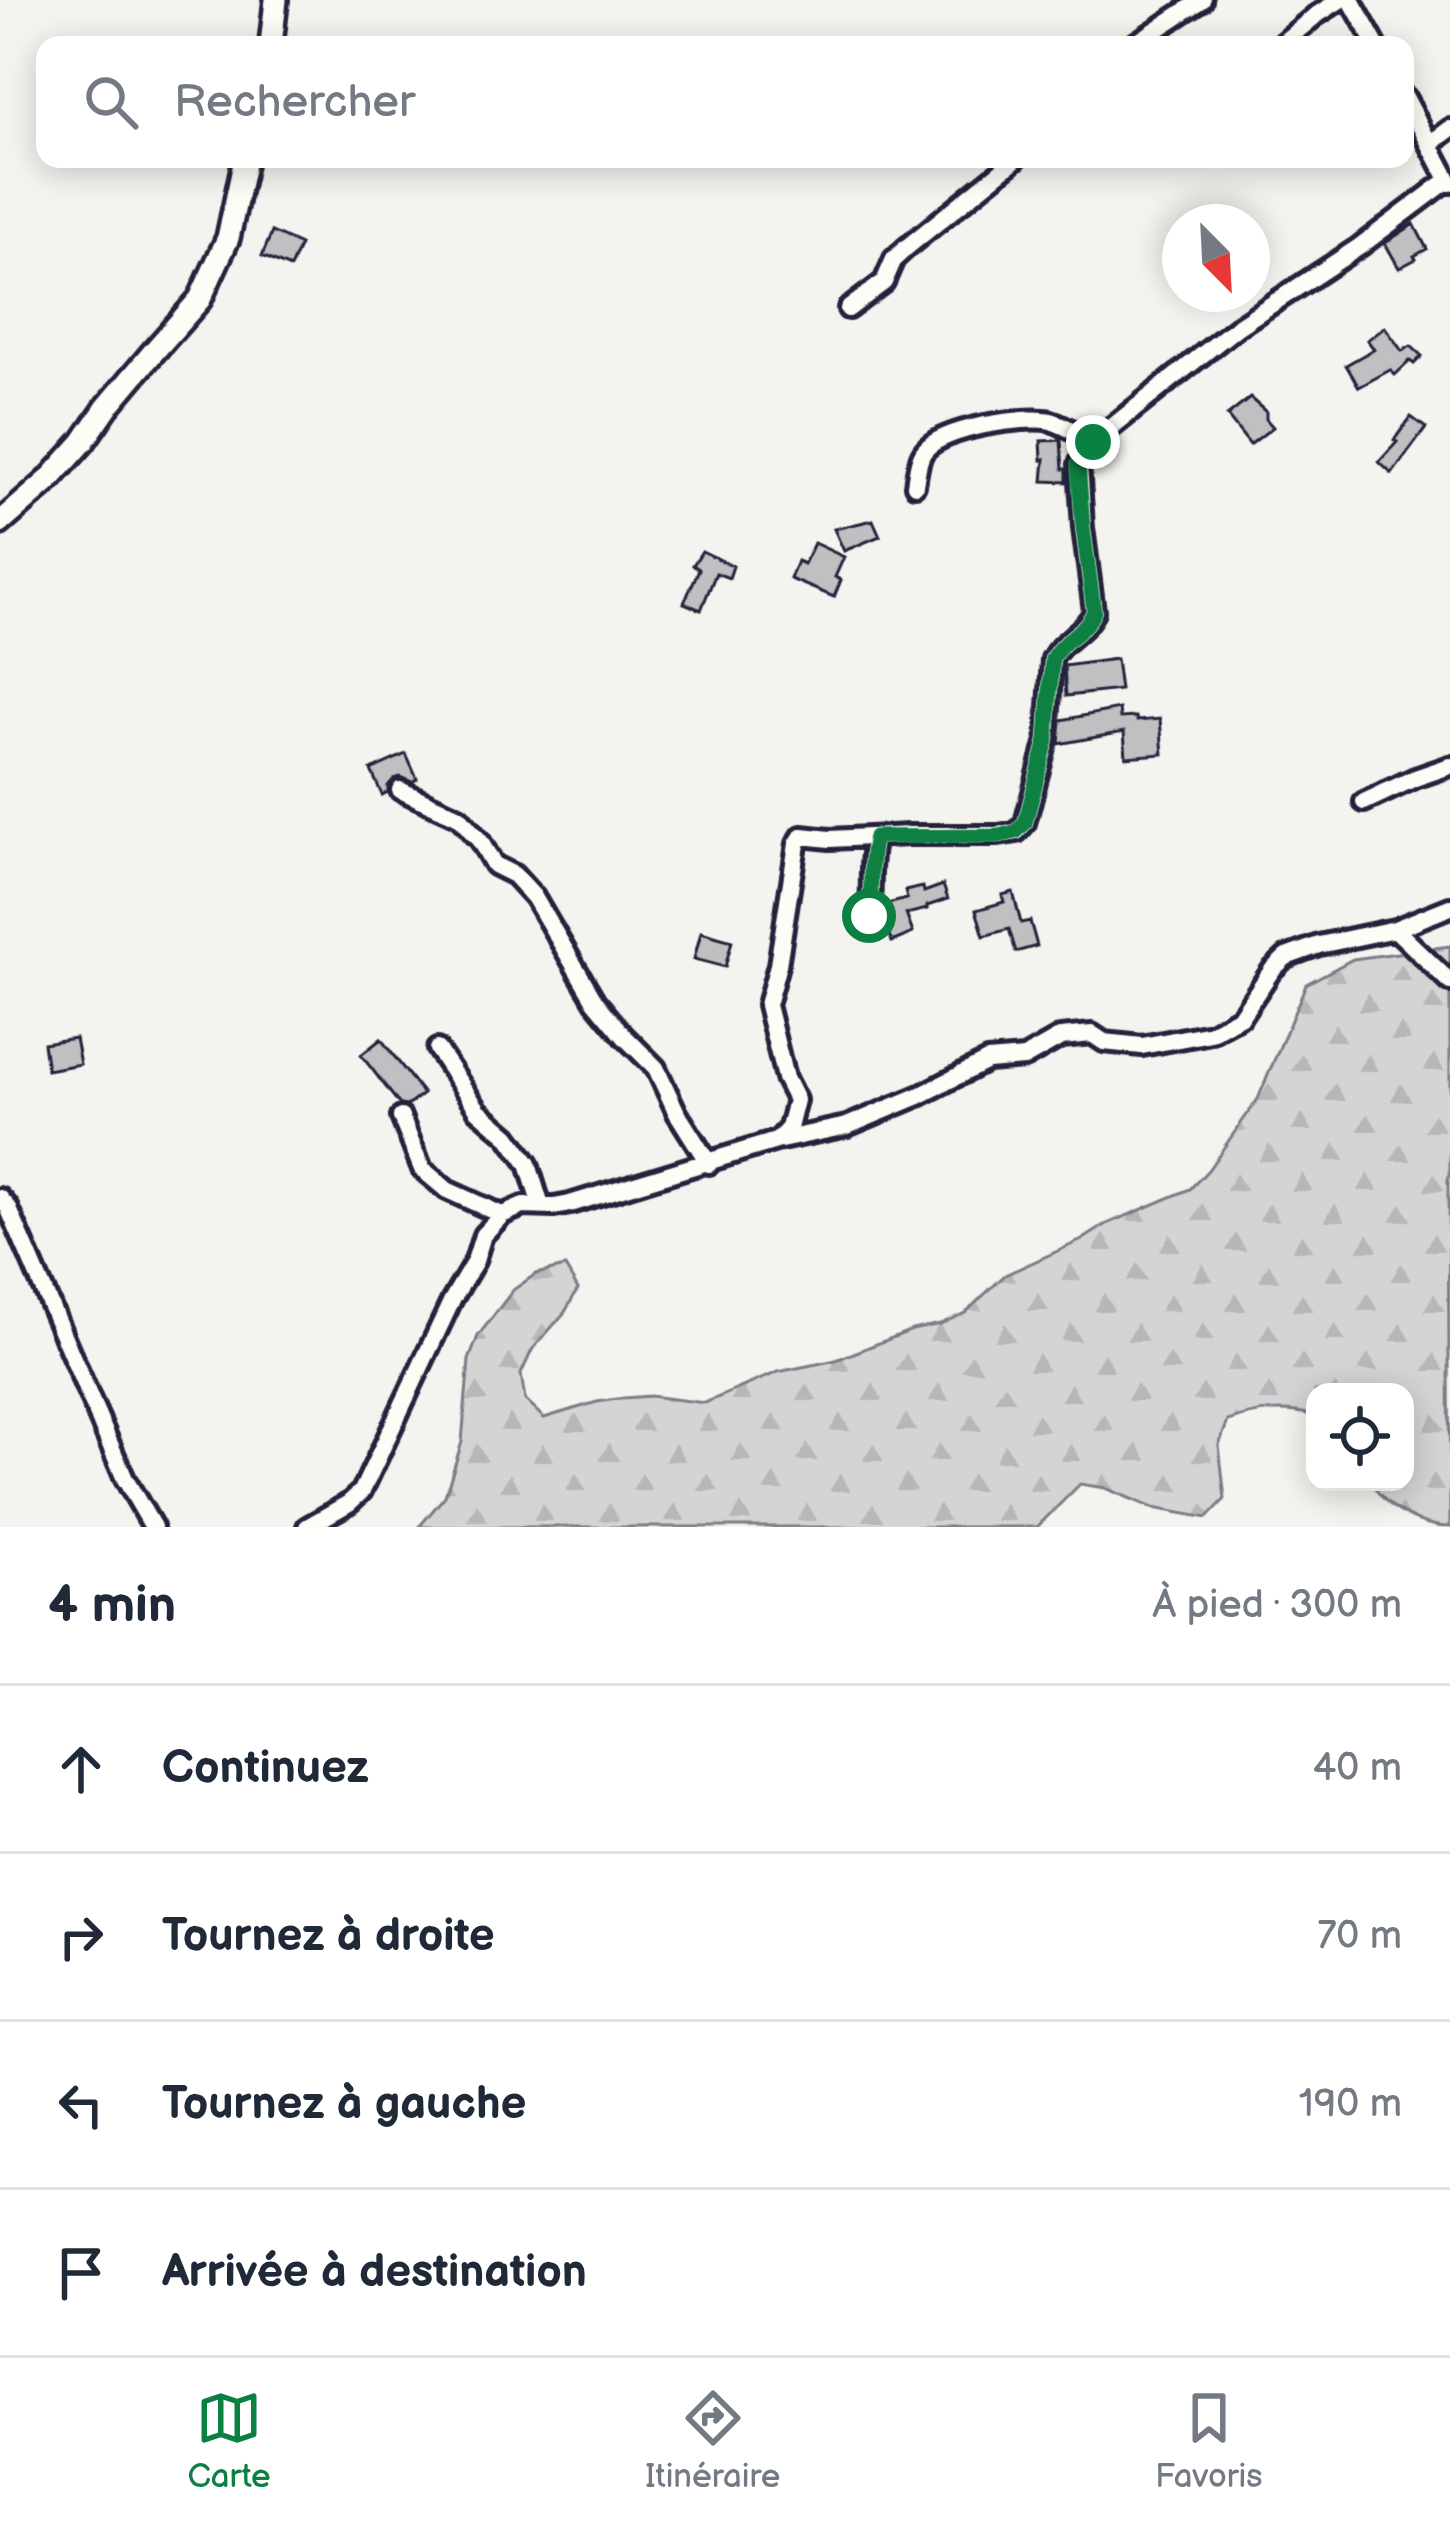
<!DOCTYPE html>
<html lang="fr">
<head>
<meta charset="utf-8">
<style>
  :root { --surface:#fff; --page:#f2f2f3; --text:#1f2937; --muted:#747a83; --line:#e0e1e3; --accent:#0b8043 }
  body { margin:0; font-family:"Balsamiq Sans",sans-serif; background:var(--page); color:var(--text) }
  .controls { position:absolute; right:36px; bottom:36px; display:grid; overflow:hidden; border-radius:24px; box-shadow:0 6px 30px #0003 }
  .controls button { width:108px; height:108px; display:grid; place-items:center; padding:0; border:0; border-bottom:3px solid var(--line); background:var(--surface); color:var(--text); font:60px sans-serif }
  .compass { position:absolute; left:1162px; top:204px; width:108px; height:108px; border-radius:50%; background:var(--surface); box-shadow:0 6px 30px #0003; rotate:156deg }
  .stop { position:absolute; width:36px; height:36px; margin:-27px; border:9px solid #0b8043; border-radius:50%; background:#fff }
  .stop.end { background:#0b8043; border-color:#fff; box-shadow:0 3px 12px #0008 }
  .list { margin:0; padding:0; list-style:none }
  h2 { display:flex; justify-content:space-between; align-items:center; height:156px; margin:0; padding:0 48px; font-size:51px }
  h2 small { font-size:39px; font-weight:400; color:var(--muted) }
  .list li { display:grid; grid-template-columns:78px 1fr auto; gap:36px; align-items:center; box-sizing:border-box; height:168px; padding:0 48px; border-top:3px solid var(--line) }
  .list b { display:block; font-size:45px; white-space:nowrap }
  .list em { font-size:39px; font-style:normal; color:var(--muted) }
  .icon { flex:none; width:66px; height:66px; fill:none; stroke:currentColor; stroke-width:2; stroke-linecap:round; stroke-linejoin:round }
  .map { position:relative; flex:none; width:1450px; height:1527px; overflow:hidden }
  .search { position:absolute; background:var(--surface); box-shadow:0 6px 30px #0003; left:36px; right:36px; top:36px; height:132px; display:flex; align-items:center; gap:30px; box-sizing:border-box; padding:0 42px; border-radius:24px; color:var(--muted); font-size:45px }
  .sheet { height:828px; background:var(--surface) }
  nav { display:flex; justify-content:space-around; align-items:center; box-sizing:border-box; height:168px; border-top:3px solid var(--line); background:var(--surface); font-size:33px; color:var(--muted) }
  nav a { display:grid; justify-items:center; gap:6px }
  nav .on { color:var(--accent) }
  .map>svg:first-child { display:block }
  .forest { fill:url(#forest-firs); stroke:#7c7b88; stroke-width:3 }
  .building { fill:#c0bfc2; stroke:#22223b; stroke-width:3 }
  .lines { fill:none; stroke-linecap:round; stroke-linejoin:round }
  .minor-casing { stroke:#22223b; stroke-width:26 }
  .tertiary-casing { stroke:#22223b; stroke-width:30 }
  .minor { stroke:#fdfcf7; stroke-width:16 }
  .tertiary { stroke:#fdfcf7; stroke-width:21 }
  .route { stroke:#0b8043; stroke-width:15 }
</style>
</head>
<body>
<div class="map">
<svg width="1450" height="1527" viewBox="0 0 1450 1527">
  <defs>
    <pattern id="forest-firs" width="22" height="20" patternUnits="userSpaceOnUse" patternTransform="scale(3)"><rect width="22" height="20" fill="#d5d4d5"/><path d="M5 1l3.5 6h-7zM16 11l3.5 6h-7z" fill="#b7b6b8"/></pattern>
  </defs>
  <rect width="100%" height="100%" fill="#f4f3ef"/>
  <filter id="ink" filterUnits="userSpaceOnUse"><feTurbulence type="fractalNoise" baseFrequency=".00833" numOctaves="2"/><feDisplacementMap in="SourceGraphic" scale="24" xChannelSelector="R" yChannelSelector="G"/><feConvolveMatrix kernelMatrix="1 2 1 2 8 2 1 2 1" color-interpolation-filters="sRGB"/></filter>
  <g filter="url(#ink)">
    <path class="forest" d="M1450,946V1174L1448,1179L1450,1527C1419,1527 1386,1509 1371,1482H1405V1392H1315V1416C1285,1407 1257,1411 1228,1421L1219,1445L1225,1499L1207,1518L1153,1508L1105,1488L1080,1484L1037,1527H419L445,1496L462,1442L469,1360L478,1336L513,1290L536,1274L565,1267L578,1289L565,1312L532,1350L521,1374L525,1400L544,1418L597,1402L624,1398L650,1396L705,1403L778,1372L836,1360L912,1330L940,1324L965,1313L1005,1275L1082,1240L1107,1224L1190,1189L1208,1170L1258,1099L1306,984L1353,959Z"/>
    <path class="building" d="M1414,224L1427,249L1414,256L1416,259L1399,268L1385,243Z
      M272,232L300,245L290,268L262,256Z
      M1385,327L1402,351L1411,346L1422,356L1414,364L1410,361L1395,375L1390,370L1359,387L1346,365L1374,349L1367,340Z
      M1250,398L1266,412V419L1273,427L1250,445L1227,416Z
      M1411,417L1426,428L1392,474L1379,462L1397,442L1394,440Z
      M1061,440L1063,469H1067V482L1043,481L1045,459L1042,460L1041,441Z
      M873,520L880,536L844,551L834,529Z
      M814,543L844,557L835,577L841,580L834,597L790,579L797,561L804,564Z
      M702,551L733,566L729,578L716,573L701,610L684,603L699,569L693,565Z
      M1116,659L1120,690L1066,696L1064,666Z
      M1119,709L1120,718L1136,717L1137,721L1160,719L1163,754L1126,757L1124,732L1059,744L1061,720Z
      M406,754L417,779L412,782L400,777L394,779L388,786V792L382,795L371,770Z
      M943,885L948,899L927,906V909L906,914L913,933L892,942L885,925L888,924L883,905L907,899L905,891L923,887L924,892Z
      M1013,892L1021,923L1030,921L1037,946L1016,952L1009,929L984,936L976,910L1004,902L1002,895Z
      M701,932L732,941L725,967L694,959Z
      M75,1038L80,1064L47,1070L43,1043Z
      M381,1039L423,1094L407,1106L400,1105L361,1055Z"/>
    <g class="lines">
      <g class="minor-casing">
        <path id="minor" d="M1351,0L1376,45
          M1133,45L1202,0
          M1280,45L1315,16L1340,0
          M1405,97L1450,183
          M1430,144L1450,129
          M848,309L884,282L894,259L907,247L1016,159
          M915,485C917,474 918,458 925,450C943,428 1025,415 1051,421C1065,425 1080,435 1093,442L1237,327L1359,247L1448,180
          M400,790L459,817L480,841L494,865L514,875L534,897L595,1001L624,1036L656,1068L677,1113L709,1164
          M1364,802L1415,778L1450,766
          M869,917C873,890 868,863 875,837
          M1395,929L1450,982
          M437,1049L478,1110L508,1136L528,1164L541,1206
          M401,1117L422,1169L447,1190L502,1215
          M778,1140L789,1128L796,1100L785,1078L767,1005L778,965L797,844L802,836L830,839L909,835H998L1017,832L1025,823L1047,740L1052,659C1062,639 1086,632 1094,611L1083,528L1079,464L1093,442
          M0,1198L8,1207L125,1479L153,1527
          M307,1527L349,1503L362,1491L452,1300L475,1261L483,1235L502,1215L523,1206L554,1207L570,1204L776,1141L847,1126L921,1095L987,1061L1024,1058L1061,1037L1092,1034L1104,1042L1142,1046L1211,1033L1241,1016L1272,970L1286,957L1319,945L1395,929L1450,907"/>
      </g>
      <g class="tertiary-casing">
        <path id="tertiary" d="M271,45L276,0
          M0,523L48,481L83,442L107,407L156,349L200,299L228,238L245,159"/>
      </g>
      <use href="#minor" class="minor"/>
      <use href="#tertiary" class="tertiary"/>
    </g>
  </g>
  <g class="lines" filter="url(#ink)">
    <path class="route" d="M869,916C873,890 868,863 875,837L998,836L1016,832L1025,823L1047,740L1052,659C1062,639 1086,632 1094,611L1083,528L1078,464L1093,442"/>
  </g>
</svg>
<div class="controls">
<button><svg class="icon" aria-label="locate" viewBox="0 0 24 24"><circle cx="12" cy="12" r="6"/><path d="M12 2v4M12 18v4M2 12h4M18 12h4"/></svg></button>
</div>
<svg class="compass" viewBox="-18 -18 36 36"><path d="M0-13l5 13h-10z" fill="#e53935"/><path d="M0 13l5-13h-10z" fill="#747a83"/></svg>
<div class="stop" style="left:869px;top:916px"></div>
<div class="stop end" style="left:1093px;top:442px"></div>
<div class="search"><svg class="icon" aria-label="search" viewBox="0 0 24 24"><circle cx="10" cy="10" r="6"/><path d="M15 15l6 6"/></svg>Rechercher</div>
</div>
<section class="sheet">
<h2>4 min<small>À pied · 300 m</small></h2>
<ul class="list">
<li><svg class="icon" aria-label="ahead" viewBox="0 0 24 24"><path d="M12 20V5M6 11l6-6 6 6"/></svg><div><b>Continuez</b></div><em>40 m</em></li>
<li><svg class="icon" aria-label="right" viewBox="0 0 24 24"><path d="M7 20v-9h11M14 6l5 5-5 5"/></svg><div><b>Tournez à droite</b></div><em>70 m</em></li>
<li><svg class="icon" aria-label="left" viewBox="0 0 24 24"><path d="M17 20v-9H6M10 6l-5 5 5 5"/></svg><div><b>Tournez à gauche</b></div><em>190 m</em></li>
<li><svg class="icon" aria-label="arrive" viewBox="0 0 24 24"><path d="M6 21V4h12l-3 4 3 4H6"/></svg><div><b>Arrivée à destination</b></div></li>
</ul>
</section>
<nav>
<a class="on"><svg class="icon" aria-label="map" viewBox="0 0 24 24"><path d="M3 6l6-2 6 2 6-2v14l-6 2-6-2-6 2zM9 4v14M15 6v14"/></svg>Carte</a>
<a><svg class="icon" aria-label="directions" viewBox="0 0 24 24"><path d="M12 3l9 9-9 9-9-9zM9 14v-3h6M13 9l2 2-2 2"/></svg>Itinéraire</a>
<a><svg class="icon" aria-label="saved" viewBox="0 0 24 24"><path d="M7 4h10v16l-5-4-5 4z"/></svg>Favoris</a>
</nav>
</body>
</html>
